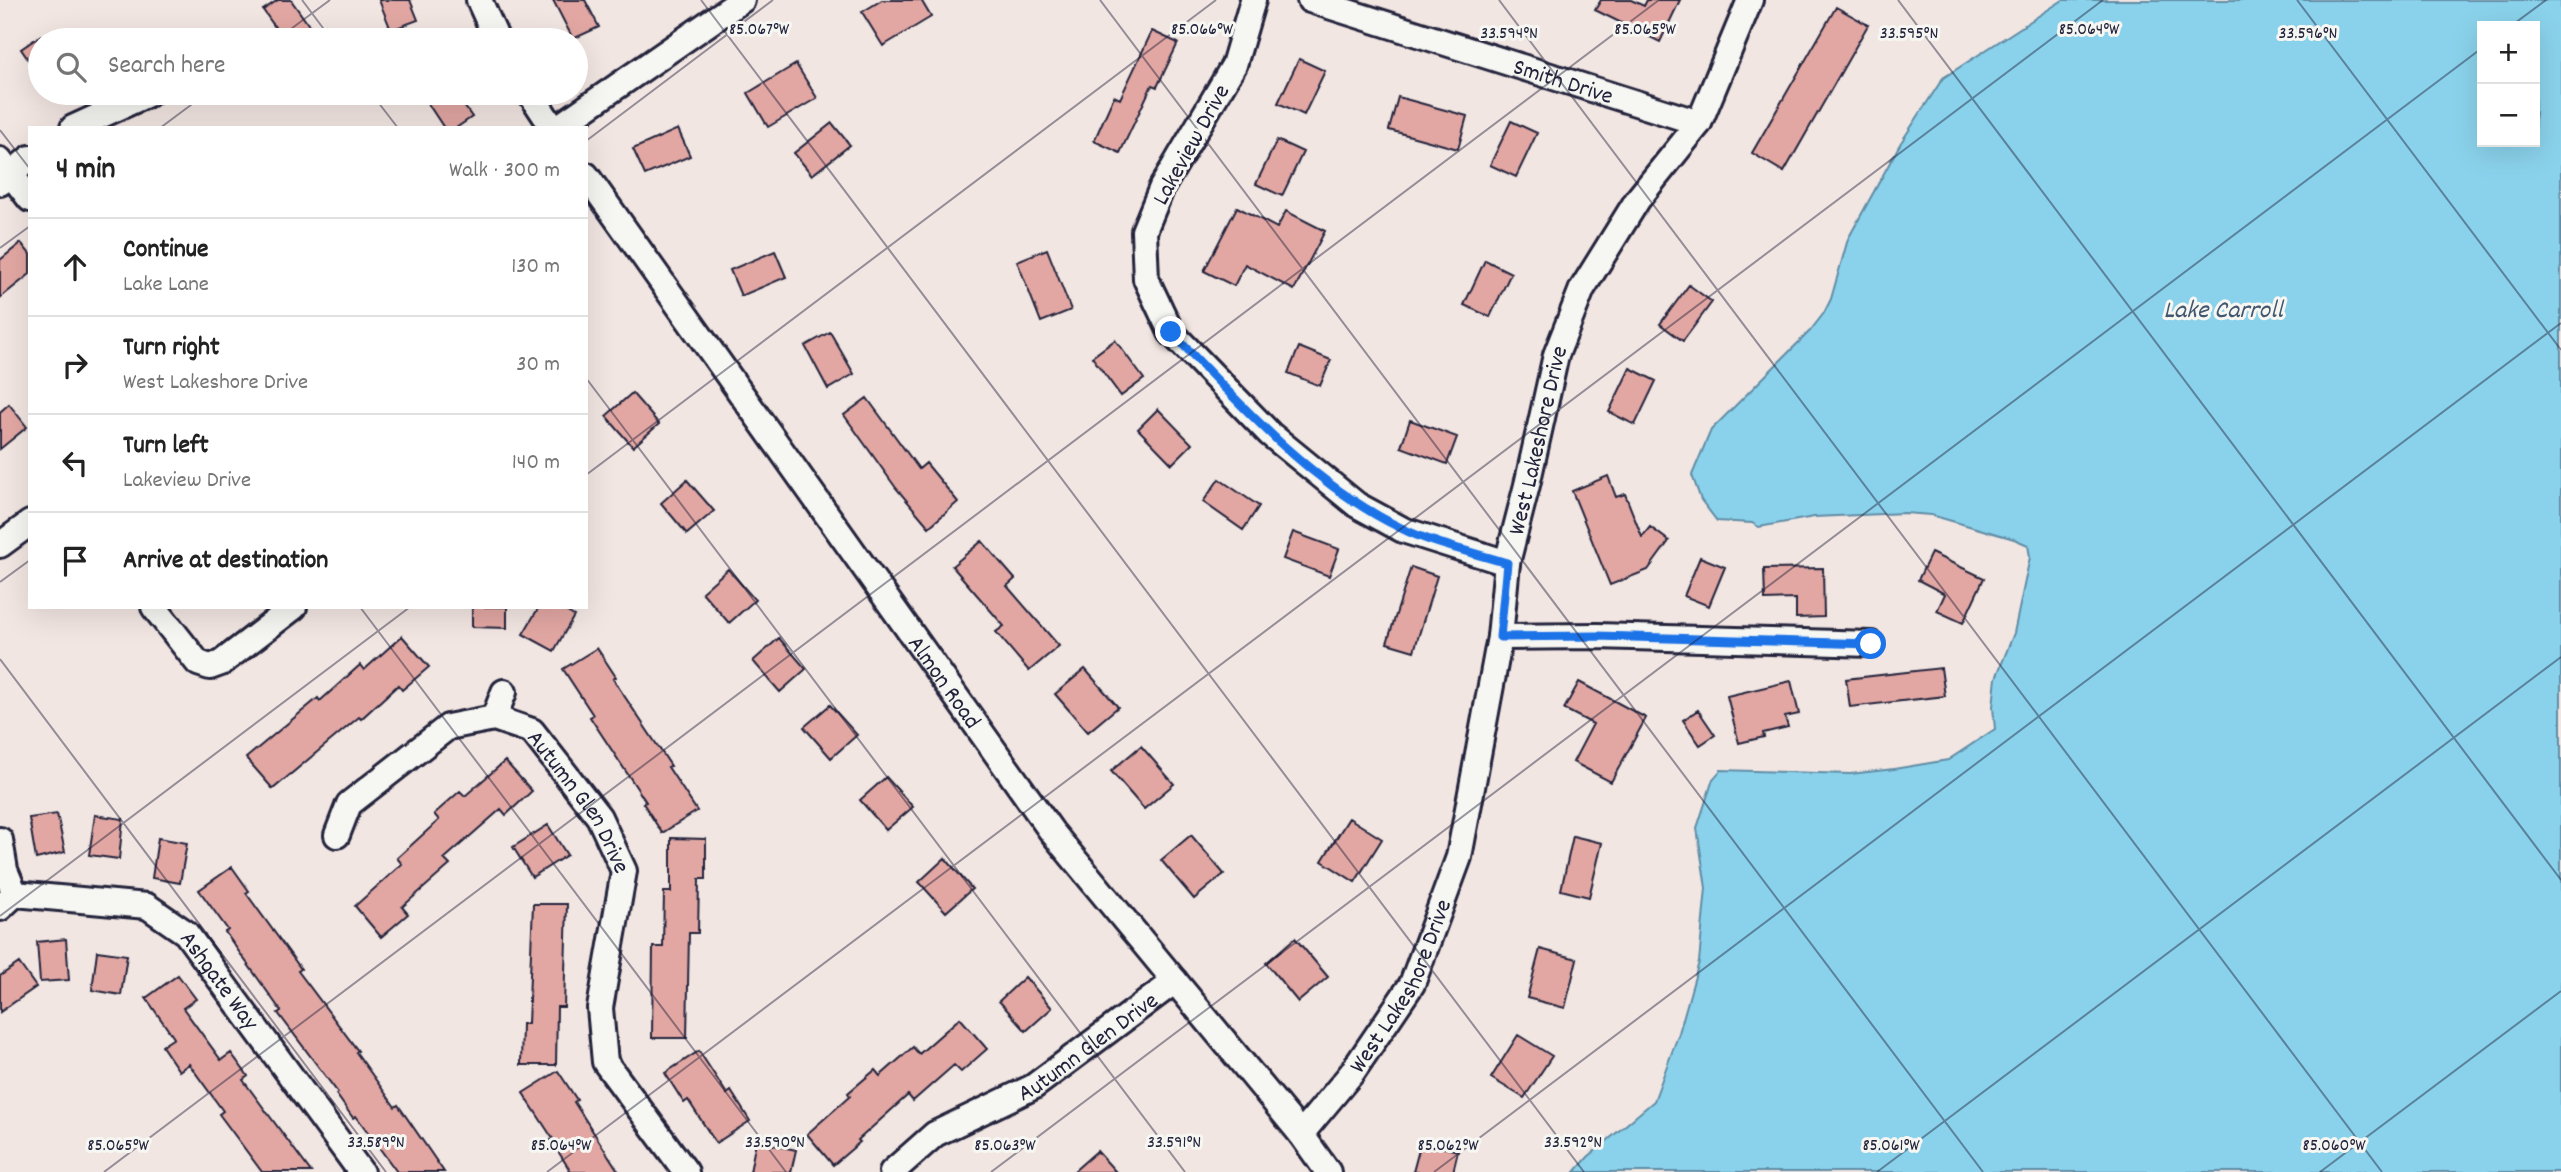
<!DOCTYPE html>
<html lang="en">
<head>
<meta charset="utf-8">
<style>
  :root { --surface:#fff; --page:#f2f2f2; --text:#222; --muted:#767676; --line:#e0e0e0 }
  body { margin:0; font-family:Dekko,sans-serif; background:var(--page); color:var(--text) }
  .controls { position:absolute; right:21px; top:21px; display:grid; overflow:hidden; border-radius:0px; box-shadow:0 7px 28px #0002 }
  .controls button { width:63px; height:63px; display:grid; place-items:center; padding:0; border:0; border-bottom:2px solid var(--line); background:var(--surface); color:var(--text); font:35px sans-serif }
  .stop { position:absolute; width:21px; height:21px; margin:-16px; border:5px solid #1a73e8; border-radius:50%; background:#fff }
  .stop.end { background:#1a73e8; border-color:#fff; box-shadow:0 2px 7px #0008 }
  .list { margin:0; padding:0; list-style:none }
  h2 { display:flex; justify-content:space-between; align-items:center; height:91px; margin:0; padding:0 28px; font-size:30px }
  h2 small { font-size:23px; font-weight:400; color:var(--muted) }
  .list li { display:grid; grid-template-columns:46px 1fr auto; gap:21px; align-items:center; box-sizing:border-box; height:98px; padding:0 28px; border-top:2px solid var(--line) }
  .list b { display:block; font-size:26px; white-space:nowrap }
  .list p { margin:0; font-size:23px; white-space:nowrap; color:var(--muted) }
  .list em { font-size:23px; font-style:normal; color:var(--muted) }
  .icon { flex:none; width:38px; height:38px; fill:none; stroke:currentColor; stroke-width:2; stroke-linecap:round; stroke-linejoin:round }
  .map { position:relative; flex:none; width:2561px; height:1172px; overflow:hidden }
  .search { position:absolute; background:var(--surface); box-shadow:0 7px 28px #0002; left:28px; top:28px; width:560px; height:77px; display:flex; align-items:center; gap:18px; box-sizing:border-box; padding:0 24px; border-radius:38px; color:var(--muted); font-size:26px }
  .panel { position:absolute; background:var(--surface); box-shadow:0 7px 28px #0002; left:28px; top:126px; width:560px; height:483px; border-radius:0px }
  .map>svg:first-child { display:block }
  .water { fill:#8ad2eb; stroke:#608ca5; stroke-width:2; fill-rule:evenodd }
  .building { fill:#e2a7a3; stroke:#22223b; stroke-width:2 }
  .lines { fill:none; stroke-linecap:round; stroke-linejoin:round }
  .minor-casing { stroke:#22223b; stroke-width:30 }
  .minor { stroke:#f6f6f2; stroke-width:24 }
  .route { stroke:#1a73e8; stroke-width:9 }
  .ticks { fill:none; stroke:#22223b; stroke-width:2; stroke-opacity:0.45 }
  .labels { text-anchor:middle; stroke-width:6; stroke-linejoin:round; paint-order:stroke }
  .street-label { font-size:24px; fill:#22223b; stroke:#f6f6f2 }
  .water-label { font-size:26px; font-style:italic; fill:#415770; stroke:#f6f6f2 }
  .ticks-label { font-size:18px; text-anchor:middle; fill:#22223b; stroke:#f6f6f2; stroke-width:6; stroke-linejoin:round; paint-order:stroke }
</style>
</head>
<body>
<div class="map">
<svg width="2561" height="1172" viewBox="0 0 2561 1172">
  <rect width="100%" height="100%" fill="#f2e6e2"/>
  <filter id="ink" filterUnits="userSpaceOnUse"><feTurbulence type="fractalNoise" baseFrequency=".0143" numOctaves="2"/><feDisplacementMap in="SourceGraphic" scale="14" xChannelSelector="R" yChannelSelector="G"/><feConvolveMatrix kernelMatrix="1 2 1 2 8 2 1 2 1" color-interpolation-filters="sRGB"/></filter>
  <g filter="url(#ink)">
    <path class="water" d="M2063,0H2561V1172H1575L1588,1157L1654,1101L1679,1033L1699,962L1706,888L1697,828L1713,779L1721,770L1850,774L1894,769L1948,760L1995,729L1993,707L1996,678L2014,633L2030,557L2028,545L2014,539L1931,515L1905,513L1814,517L1759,527L1752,523L1717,521L1701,500L1692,475L1711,430L1810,331L1824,313L1831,299L1848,239L1900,144L1943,78ZM2482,26H2535V142H2482Z"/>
    <path class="building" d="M278,0H291L315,34L306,40H284L263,10Z
      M379,0H410L418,20L391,30Z
      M553,0H585L599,27L573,39Z
      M882,0H921L931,17L883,46L862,12Z
      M1601,0H1631L1644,6L1647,0H1680L1660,42L1595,10Z
      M1836,7L1868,25L1784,172L1752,153Z
      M1152,31L1178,43L1157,87L1152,85L1120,153L1094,141L1114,96L1120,99Z
      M40,36V77L21,49Z
      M1299,59L1325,71L1304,115L1278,103Z
      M796,64L817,98L768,127L748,93Z
      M421,93H455L472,117L456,128H444Z
      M1398,97L1467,116L1458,149L1389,130Z
      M1511,121L1537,133L1516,177L1490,165Z
      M832,123L850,145L812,175L794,153Z
      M678,129L690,156L645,175L633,149Z
      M1277,140L1303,152L1282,196L1256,184Z
      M1237,207L1277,228L1286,211L1325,231L1294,290L1245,264L1234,286L1204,271Z
      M21,243L30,254V274L0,298V260Z
      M1047,249L1071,310L1041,322L1017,261Z
      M775,251L786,277L741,296L730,270Z
      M1485,260L1511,273L1490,317L1464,305Z
      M1689,285L1712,302L1683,341L1660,324Z
      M830,332L854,374L828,389L805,346Z
      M1115,340L1144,379L1121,396L1092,357Z
      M1299,347L1331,360L1320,386L1288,373Z
      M1630,368L1656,381L1635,425L1609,412Z
      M632,393L659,424L633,447L606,416Z
      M867,398L919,469L926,463L958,502L929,527L896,488L844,415Z
      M9,404L27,427L0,449V412Z
      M1158,409L1192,444L1172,464L1138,429Z
      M1410,420L1457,437L1447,464L1401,447Z
      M1608,476L1616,497L1625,494L1642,537L1650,527L1669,541L1648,570L1610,585L1572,491Z
      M1219,479L1259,506L1243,530L1203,502Z
      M687,480L714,511L687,534L661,503Z
      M1293,532L1339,549L1329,576L1283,559Z
      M982,541L1015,579L1007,586L1059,646L1029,671L996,632L1004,626L952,566Z
      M1931,553L1984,578L1963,623L1937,611L1945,594L1918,580Z
      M1700,557L1725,567L1709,606L1684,596Z
      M1411,567L1437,576L1414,651L1387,643Z
      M1823,568L1824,617L1796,618V599L1765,600L1764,569Z
      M728,569L755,600L729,623L702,592Z
      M472,607H507V628L472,627Z
      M539,607H559L574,616L554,651L523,634Z
      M402,636L429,667L402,690L398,685L361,719L359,717L273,789L246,758L318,698L320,701L360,665L364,670Z
      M779,638L806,669L780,692L753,661Z
      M597,648L616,677L613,679L671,766L668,767L697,811L662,833L643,803L646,802L590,717L593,715L563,669Z
      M1941,668L1945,696L1850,707L1846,679Z
      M1085,669L1118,707L1088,732L1055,694Z
      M1791,681L1799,714L1785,717L1788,727L1763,733L1764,737L1739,743L1727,696Z
      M1579,682L1646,718L1611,782L1573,762L1593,724L1564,709Z
      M830,705L857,735L831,758L804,727Z
      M1698,710L1715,735L1700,745L1683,720Z
      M1141,746L1174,784L1144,809L1111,771Z
      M505,761L532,791L506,815L501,809L444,859L450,865L402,907L408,914L381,937L355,906L402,864L397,858L439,820L434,814L460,791L465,796Z
      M886,777L913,807L886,830L860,800Z
      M57,814L65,852L36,859L29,818Z
      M95,815L123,819L119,859L89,855Z
      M1349,818L1382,839L1355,882L1322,861Z
      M548,825L567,855L532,877L513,847Z
      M1191,835L1224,874L1194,899L1161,860Z
      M1573,836L1602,843L1589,897L1561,890Z
      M158,838L187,843L180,883L152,878Z
      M671,838L706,839V879H699L698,933H689L687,1038H652L653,947H663L664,892H671Z
      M945,858L972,889L946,912L919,882Z
      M232,867L249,891L246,893L301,969L298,971L358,1051L356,1052L395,1107L398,1105L444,1172H397L356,1116L353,1118L336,1094L338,1093L278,1013L281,1011L225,932L228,930L199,890Z
      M533,904H567L564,1007H557L556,1065H521L522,1024H528Z
      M1295,938L1328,977L1298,1002L1266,963Z
      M66,939L69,980L40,982L37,942Z
      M1540,949L1577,959L1565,1008L1527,998Z
      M97,951L127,955L121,995L92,990Z
      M19,963L36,987L0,1012V976Z
      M178,975L196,999L183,1008L221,1060L231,1053L248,1076L243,1080L311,1172H262L219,1114L223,1111L189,1064L179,1071L162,1046L174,1038L146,998Z
      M1025,977L1052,1008L1026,1031L999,1001Z
      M960,1018L987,1049L961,1072L954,1065L913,1101L908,1095L858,1140L860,1142L833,1165L807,1134L850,1096L848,1093L875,1070L880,1076L913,1047L919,1054Z
      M1518,1035L1552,1056L1524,1098L1491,1078Z
      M699,1051L727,1094L731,1091L750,1121L716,1143L688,1100L684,1103L665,1073Z
      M558,1071L577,1100L574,1102L619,1172H571L551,1140L553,1139L523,1093Z
      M756,1141L796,1150L791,1172H750Z
      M1421,1142L1458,1151L1453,1172H1413Z
      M1097,1151L1116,1172H1073Z"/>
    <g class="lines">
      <g class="minor-casing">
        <g id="minor">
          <path d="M479,0L497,40"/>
          <path d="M1253,0L1234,65L1162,187L1144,231L1146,279L1171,332L1270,434L1357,505L1403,530L1507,563"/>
          <path id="s1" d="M1310,0L1699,123"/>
          <path d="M530,93L553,128"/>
          <path d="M73,128L150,93"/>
          <path d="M557,128L742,0"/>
          <path d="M0,160L30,199"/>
          <path id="s2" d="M586,175L1052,832L1301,1134L1328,1172"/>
          <path d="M0,183L30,158"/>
          <path d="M0,545L30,523"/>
          <path d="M154,607L198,663L210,667L221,663L294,607"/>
          <path d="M1500,637L1597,636L1871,644"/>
          <path d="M494,718L504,692"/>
          <path id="s3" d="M337,835L349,804L448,727L494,718L532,731L599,817L624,871L600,1008L605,1062L686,1172"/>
          <path d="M0,840L5,870L15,894L0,908"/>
          <path id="s4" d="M15,894L147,906L186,933L361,1172"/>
          <path id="s5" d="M1301,1134L1351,1074L1412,984L1459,857L1500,637L1507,563L1527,485L1556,355L1582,289L1638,199L1699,123L1750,0"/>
          <path id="s6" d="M892,1172L935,1134L1033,1087L1175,981"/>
        </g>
      </g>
      <use href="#minor" class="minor"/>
    </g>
  </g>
  <g class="lines" filter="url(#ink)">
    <path class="route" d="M1171,332C1240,404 1310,484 1401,528C1430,543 1475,553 1507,563L1500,637L1597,636L1871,644"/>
  </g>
  <path class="ticks" d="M302,0L332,40M701,0L1584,1172M1100,0L1983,1172M1499,0L2382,1172M1898,0L2561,880M2297,0L2561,350M2511,26L2546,0M276,40L330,0M371,93L398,128M160,128L207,93M0,130L30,169M586,141L773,0M0,248L30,226M586,378L1185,1172M586,475L1216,0M0,582L30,560M360,607L786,1172M0,659L386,1172M0,916L410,607M104,1172L1659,0M547,1172L2103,0M991,1172L2482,48M1434,1172L2561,323M1877,1172L2561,657M2320,1172L2561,991"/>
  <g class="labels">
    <g class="street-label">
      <text dy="8" stroke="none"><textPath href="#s1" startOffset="266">Smith Drive</textPath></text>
      <text transform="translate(1190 144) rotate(-61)" y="8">Lakeview Drive</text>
      <text dy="8" stroke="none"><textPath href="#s5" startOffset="747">West Lakeshore Drive</textPath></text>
      <text dy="8" stroke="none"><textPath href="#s2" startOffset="621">Almon Road</textPath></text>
      <text dy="8" stroke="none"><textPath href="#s3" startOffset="331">Autumn Glen Drive</textPath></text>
      <text dy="8" stroke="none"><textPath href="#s4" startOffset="238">Ashgate Way</textPath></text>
      <text dy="8" stroke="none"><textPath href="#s5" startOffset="180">West Lakeshore Drive</textPath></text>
      <text dy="8" stroke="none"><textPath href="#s6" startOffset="234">Autumn Glen Drive</textPath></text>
    </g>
    <g class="water-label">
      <text x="2223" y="317">Lake Carroll</text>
    </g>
  </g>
  <g class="ticks-label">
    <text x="759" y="34">85.067°W</text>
    <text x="1202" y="34">85.066°W</text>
    <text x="1645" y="34">85.065°W</text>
    <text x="2089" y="34">85.064°W</text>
    <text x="1509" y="38">33.594°N</text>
    <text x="1909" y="38">33.595°N</text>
    <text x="2308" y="38">33.596°N</text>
    <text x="376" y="1147">33.589°N</text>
    <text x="775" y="1147">33.590°N</text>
    <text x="1174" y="1147">33.591°N</text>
    <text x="1573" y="1147">33.592°N</text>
    <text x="118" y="1150">85.065°W</text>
    <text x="561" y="1150">85.064°W</text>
    <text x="1005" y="1150">85.063°W</text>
    <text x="1448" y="1150">85.062°W</text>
    <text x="1891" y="1150">85.061°W</text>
    <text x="2334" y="1150">85.060°W</text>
  </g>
</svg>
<div class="controls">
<button>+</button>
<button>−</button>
</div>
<div class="stop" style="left:1871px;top:644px"></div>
<div class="stop end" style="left:1171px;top:332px"></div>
<div class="search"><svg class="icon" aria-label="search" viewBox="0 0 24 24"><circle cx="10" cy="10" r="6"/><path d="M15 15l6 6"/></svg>Search here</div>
<section class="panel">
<h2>4 min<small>Walk · 300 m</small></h2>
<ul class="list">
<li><svg class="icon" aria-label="ahead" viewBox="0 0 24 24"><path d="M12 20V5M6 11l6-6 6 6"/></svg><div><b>Continue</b><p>Lake Lane</p></div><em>130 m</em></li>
<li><svg class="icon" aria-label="right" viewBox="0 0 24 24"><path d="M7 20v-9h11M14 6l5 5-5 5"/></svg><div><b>Turn right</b><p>West Lakeshore Drive</p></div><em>30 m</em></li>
<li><svg class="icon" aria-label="left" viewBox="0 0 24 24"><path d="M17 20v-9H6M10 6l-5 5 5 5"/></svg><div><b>Turn left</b><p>Lakeview Drive</p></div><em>140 m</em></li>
<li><svg class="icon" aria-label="arrive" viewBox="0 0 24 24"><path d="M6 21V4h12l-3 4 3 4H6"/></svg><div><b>Arrive at destination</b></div></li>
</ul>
</section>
</div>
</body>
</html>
